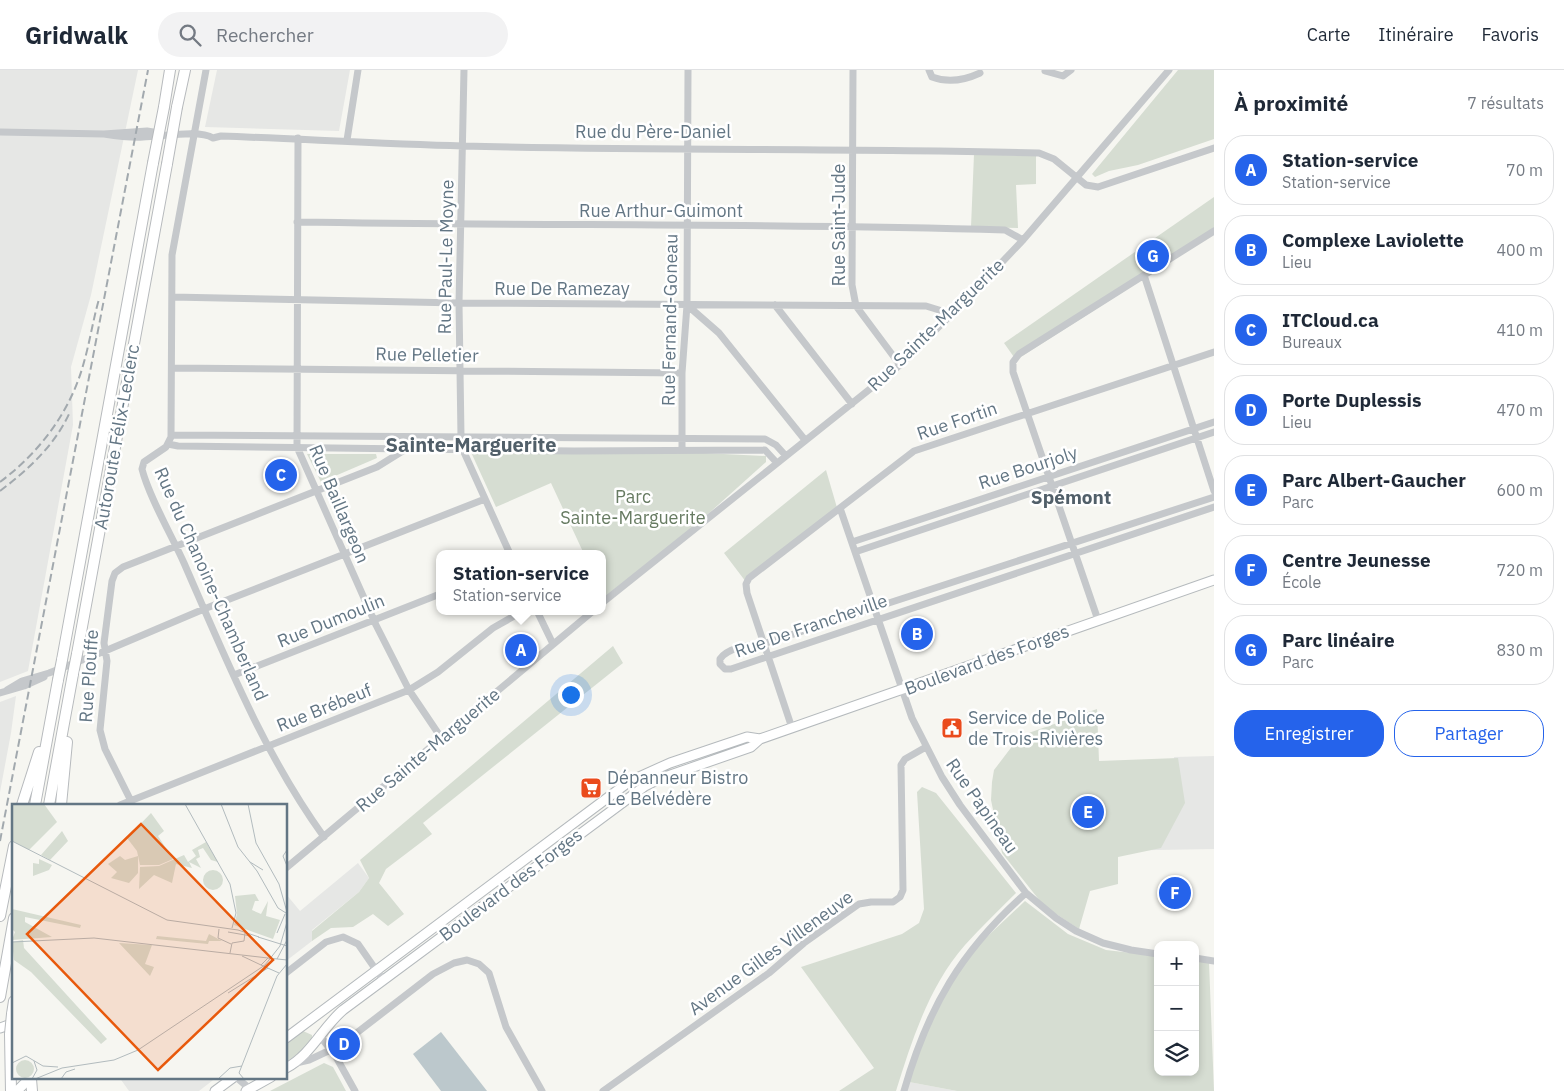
<!DOCTYPE html>
<html lang="fr">
<head>
<meta charset="utf-8">
<style>
  :root { --surface:#fff; --page:#f2f2f3; --text:#1f2937; --muted:#747a83; --line:#e0e1e3; --accent:#2563eb }
  body { margin:0; font-family:"IBM Plex Sans",sans-serif; background:var(--page); color:var(--text) }
  .controls { position:absolute; right:15px; bottom:15px; display:grid; overflow:hidden; border-radius:10px; box-shadow:0 2px 8px #0003 }
  .controls button { width:45px; height:45px; display:grid; place-items:center; padding:0; border:0; border-bottom:1px solid var(--line); background:var(--surface); color:var(--text); font:25px sans-serif }
  .you { position:absolute; left:570px; top:624px; width:18px; height:18px; margin:-12px; border:4px solid #fff; border-radius:50%; background:#1a73e8; box-shadow:0 0 0 8px #1a73e833 }
  .badge { display:grid; place-items:center; width:32px; height:32px; border-radius:50%; background:var(--accent); color:#fff; font-size:16px; font-weight:700 }
  .pin { position:absolute; translate:-50% -50%; border:2px solid #fff; box-shadow:0 1px 5px #0006 }
  .popup { position:absolute; left:436px; top:480px; width:170px; height:65px; box-sizing:border-box; display:grid; place-content:center; border-radius:10px; background:var(--surface); filter:drop-shadow(0 1px 4px #0005); font-size:16px; white-space:nowrap; color:var(--muted) }
  .popup b { font-size:19px; color:var(--text) }
  .popup::after { content:''; position:absolute; left:50%; top:100%; margin-left:-10px; border:10px solid transparent; border-top-color:var(--surface) }
  .list { margin:0; padding:0; list-style:none }
  h2 { display:flex; justify-content:space-between; align-items:center; height:65px; margin:0; padding:0 20px; font-size:21px }
  h2 small { font-size:16px; font-weight:400; color:var(--muted) }
  .list li { display:grid; grid-template-columns:32px 1fr auto; gap:15px; align-items:center; box-sizing:border-box; height:70px; margin:0 10px 10px; padding:0 10px; border:1px solid var(--line); border-radius:20px }
  .list b { display:block; font-size:19px; white-space:nowrap }
  .list p { margin:0; font-size:16px; white-space:nowrap; color:var(--muted) }
  .list em { font-size:16px; font-style:normal; color:var(--muted) }
  .actions { display:flex; gap:10px; padding:15px 20px }
  .actions a { flex:1; padding:11px 0; border:1px solid var(--accent); border-radius:20px; text-align:center; font-size:18px; color:var(--accent) }
  .actions .main { background:var(--accent); color:#fff }
  .icon { flex:none; width:28px; height:28px; fill:none; stroke:currentColor; stroke-width:2; stroke-linecap:round; stroke-linejoin:round }
  .map { position:relative; flex:none; width:1214px; height:1021px; overflow:hidden }
  header { display:flex; align-items:center; gap:30px; box-sizing:border-box; height:70px; padding:0 25px; background:var(--surface); border-bottom:1px solid var(--line) }
  header strong { font-size:24px }
  nav { display:flex; gap:28px; margin-inline-start:auto; font-size:18px }
  .search { width:350px; height:45px; background:var(--page); display:flex; align-items:center; gap:12px; box-sizing:border-box; padding:0 18px; border-radius:28px; color:var(--muted); font-size:19px }
  main { display:flex }
  aside { flex:1; background:var(--surface) }
  .map>svg:first-child { display:block }
  .built { fill:#e6e7e5 }
  .green { fill:#d6ddd2 }
  .water { fill:#bcc8cc }
  .lines { fill:none; stroke-linecap:round; stroke-linejoin:round }
  .major-casing { stroke:#b5babd; stroke-width:11 }
  .highway-casing { stroke:#b7babd; stroke-width:12 }
  .minor { stroke:#c5c8cb; stroke-width:7 }
  .major { stroke:#fff; stroke-width:9 }
  .highway { stroke:#fff; stroke-width:10 }
  .rail { stroke:#a2a9ae; stroke-width:2; stroke-dasharray:8 4; stroke-linecap:butt }
  .highway-bridge-casing { stroke:#b7babd; stroke-width:12; stroke-linecap:butt }
  .highway-bridge { stroke:#fff; stroke-width:10 }
  .labels { text-anchor:middle; stroke-width:5; stroke-linejoin:round; paint-order:stroke }
  .street-label { font-size:18px; fill:#637684; stroke:#fff }
  .park-label { font-size:18px; fill:#677b62; stroke:#fff }
  .poi-label { font-size:18px; fill:#637684; stroke:#fff; text-anchor:start }
  .neighbourhood-label { font-size:19px; font-weight:bold; fill:#515f69; stroke:#fff }
  .quarter-label { font-size:20px; font-weight:bold; fill:#515f69; stroke:#fff }
  .inset-road { fill:none; stroke:#b2bbbe; stroke-width:1 }
  .view { fill:#e8590c; fill-opacity:0.15; stroke:#e8590c; stroke-width:2.5 }
  .inset-edge { fill:none; stroke:#637684; stroke-width:2.5 }
</style>
</head>
<body>
<header>
<strong>Gridwalk</strong>
<div class="search"><svg class="icon" aria-label="search" viewBox="0 0 24 24"><circle cx="10" cy="10" r="6"/><path d="M15 15l6 6"/></svg>Rechercher</div>
<nav><a>Carte</a><a>Itinéraire</a><a>Favoris</a></nav>
</header>
<main>
<div class="map">
<svg width="1214" height="1021" viewBox="0 0 1214 1021">
  <rect width="100%" height="100%" fill="#f6f6f1"/>
  <path class="built" d="M0,0H138L91,225L71,297L73,355L28,601L0,612Z
    M217,0H350L339,61L205,57Z
    M16,626L11,663L0,722V632Z
    M1214,686V779L1100,781L1177,720L1174,687Z
    M358,793L369,808L359,822L312,860V871L286,891V824L300,841Z
    M119,1007H217L199,1021H129Z
    M909,1012L957,1021H907Z"/>
  <path class="green" d="M1178,0H1214V69L1138,95L1109,101L1095,107L1092,104Z
    M974,84L1036,86V114L1016,115L1018,158L971,157Z
    M1214,127V164L1016,290L1004,273Z
    M470,380L683,382L766,386V392L649,497L606,530L602,522V484H584L551,413L496,437Z
    M307,384H376L377,388L321,412Z
    M826,400L838,441L746,512L724,483Z
    M613,576L623,593L423,753L432,764L386,799L379,813L404,844L388,856L373,844L353,857L331,858L312,871V861L359,822L369,808L360,790Z
    M1097,639L1099,691L1178,688L1185,733L1161,778L1118,787V814L1090,821L1079,859L1044,836L1002,783L991,730L992,712L994,700L1020,666Z
    M922,717L936,723L1016,823C999,840 981,857 965,875C929,916 912,970 896,1021H839L874,998L801,897L902,864L919,853L924,839L917,722Z
    M1025,831L1068,864L1106,880L1158,886V1002H1195V890L1209,892L1214,1021H957L909,1012L920,967L945,921L975,878Z
    M303,961L312,965V968L303,980L286,992V973Z
    M324,993L333,997L346,1021H270Z"/>
  <path class="water" d="M441,962L487,1021H441L413,984Z"/>
  <g class="lines">
    <g class="major-casing">
      <path id="major" d="M0,958L14,953
        M286,968L630,711L670,693L747,667L760,669
        M286,998C311,985 322,958 343,940L645,716L659,709L751,677L760,669L1214,510
        M17,1021L31,1007
        M215,1021L234,1007
        M246,1021L271,1007"/>
    </g>
    <g class="highway-casing">
      <path id="highway" d="M164,37L170,0
        M177,37L185,0
        M77,584L167,94
        M62,590L153,93
        M22,735L39,682
        M35,735L58,610
        M49,735L73,604
        M61,735L67,672
        M0,846L14,776
        M0,927L14,848
        M12,944L14,931
        M10,964L11,1021
        M31,1009L32,1021"/>
    </g>
    <path class="minor" d="M206,0L172,185L171,367L166,377L144,392L142,399C149,427 172,466 184,493C225,587 264,684 324,767
      M464,0L459,233L461,367L463,380L510,484
      M853,0L852,215L856,236L900,295
      M929,0L932,7C948,13 965,10 980,3
      M1045,1L1063,6L1071,0
      M0,62L104,64L147,61L159,63
      M104,64C117,66 130,68 143,67C161,67 199,59 213,68L221,66C302,69 383,74 463,76C655,81 847,78 1039,83L1054,89L1086,115L1098,117L1214,78
      M298,68L297,377L376,555L409,620L442,669
      M347,70L358,0
      M297,152C533,156 769,153 1005,160L1023,170
      M1144,205L1214,421
      M172,227L459,233L926,236L939,240L948,248
      M687,235L719,263L805,370
      M775,235L852,334
      M172,298L682,303
      M171,365L765,369L776,375L786,386
      M168,374L178,376L574,381L765,380L777,393
      M682,380V303L687,235L688,0
      M1214,427L763,574C751,574 727,578 720,589V594L725,599H731L1214,437
      M840,438L912,648L942,707L960,735L1026,823L1056,848L1076,861L1103,873L1131,880L1158,884
      M852,472L1214,352
      M855,482L1214,362
      M602,533L900,295L967,229L1023,170L1169,0
      M537,541L553,574
      M1098,550L1013,302V292L1019,284L1214,161
      M234,605L440,524
      M7,620L22,611L49,603L105,581L204,539L485,429
      M0,623L24,616L44,607
      M792,658L747,523L746,514L749,508L914,381L1214,282
      M120,735L409,620L438,602L493,558L523,541
      M133,735L105,679L100,660L107,591L104,573L112,511L115,503L123,497L377,397L406,379L414,367
      M286,798L593,541
      M1195,888L1214,891
      M286,903L326,872L343,867L358,874L383,910
      M319,965L335,985L355,1021
      M296,993L309,990L341,975L433,904L454,893L467,890L479,894L489,903L506,957L542,1021
      M236,1007L250,1019
      M603,1021L769,903L804,873L859,834L871,832H893L900,827L903,820L901,695L905,689L926,677
      M904,1021C928,937 961,881 1026,823"/>
    <use href="#major" class="major"/>
    <use href="#highway" class="highway"/>
    <path class="rail" d="M0,412C40,382 71,341 84,292C90,271 93,250 99,229
      M0,421C29,399 55,375 70,342
      M0,771L148,0"/>
    <g class="highway-bridge-casing">
      <path id="highway-bridge" d="M153,93L164,37
        M167,94L177,37
        M73,604L77,584
        M58,610L62,590
        M10,964L12,944"/>
    </g>
    <use href="#highway-bridge" class="highway-bridge"/>
  </g>
  <defs>
    <g id="civic-square" transform="scale(1.125)"><rect x="-9" y="-9" width="18" height="18" rx="4" fill="#ea4b1d" stroke="#fff"/><path d="M-.6-6.5H3V-4.5H.6V-3L4-1V1h2V6H-6V1h2V-1L-.6-3ZM-1.2 2.5V6h2.4V2.5Z" fill="#fff"/></g>
    <g id="supermarket-square" transform="scale(1.125)"><rect x="-9" y="-9" width="18" height="18" rx="4" fill="#ea4b1d" stroke="#fff"/><path d="M-6-5.5h2.5l.6 2H6L4.5 2H-2.5L-4.4-4H-6ZM-1.5 3.2a1.3 1.3 0 1 0 .1 0ZM3 3.2a1.3 1.3 0 1 0 .1 0Z" fill="#fff"/></g>
  </defs>
  <g fill-rule="evenodd">
    <use href="#civic-square" x="952" y="658"/>
    <use href="#supermarket-square" x="591" y="718"/>
  </g>
  <g class="labels">
    <g class="street-label">
      <text x="653" y="68">Rue du Père-Daniel</text>
      <text x="661" y="147">Rue Arthur-Guimont</text>
      <text transform="translate(839 155) rotate(-90)" y="6">Rue Saint-Jude</text>
      <text transform="translate(446 187) rotate(-89)" y="6">Rue Paul-Le Moyne</text>
      <text x="562" y="225">Rue De Ramezay</text>
      <text transform="translate(670 250) rotate(-89)" y="6">Rue Fernand-Goneau</text>
      <text transform="translate(936 255) rotate(-44)" y="6">Rue Sainte-Marguerite</text>
      <text transform="translate(427 285) rotate(1)" y="6">Rue Pelletier</text>
      <text transform="translate(957 351) rotate(-19)" y="6">Rue Fortin</text>
      <text transform="translate(117 367) rotate(-80)" y="6">Autoroute Félix-Leclerc</text>
      <text transform="translate(1028 398) rotate(-18)" y="6">Rue Bourjoly</text>
      <text transform="translate(339 434) rotate(67)" y="6">Rue Baillargeon</text>
      <text transform="translate(211 514) rotate(66)" y="6">Rue du Chanoine-Chamberland</text>
      <text transform="translate(331 551) rotate(-22)" y="6">Rue Dumoulin</text>
      <text transform="translate(811 556) rotate(-19)" y="6">Rue De Francheville</text>
      <text transform="translate(987 590) rotate(-20)" y="6">Boulevard des Forges</text>
      <text transform="translate(89 606) rotate(-86)" y="6">Rue Plouffe</text>
      <text transform="translate(324 638) rotate(-22)" y="6">Rue Brébeuf</text>
      <text transform="translate(428 680) rotate(-40)" y="6">Rue Sainte-Marguerite</text>
      <text transform="translate(982 736) rotate(55)" y="6">Rue Papineau</text>
      <text transform="translate(511 815) rotate(-37)" y="6">Boulevard des Forges</text>
      <text transform="translate(771 883) rotate(-36)" y="6">Avenue Gilles Villeneuve</text>
    </g>
    <g class="park-label">
      <text x="633" y="433">Parc<tspan x="633" dy="21">Sainte-Marguerite</tspan></text>
    </g>
    <g class="poi-label">
      <text x="968" y="654">Service de Police<tspan x="968" dy="21">de Trois-Rivières</tspan></text>
      <text x="607" y="714">Dépanneur Bistro<tspan x="607" dy="21">Le Belvédère</tspan></text>
    </g>
    <g class="neighbourhood-label">
      <text x="1071" y="434">Spémont</text>
    </g>
    <g class="quarter-label">
      <text x="471" y="382">Sainte-Marguerite</text>
    </g>
  </g>
  <g transform="translate(12 734)">
    <rect width="275" height="275" fill="#f6f6f1"/>
    <path d="M0,0H32L45,18L17,46L0,37ZM139,9L152,27L146,32L161,55L147,61H128L125,47L115,34ZM50,27L56,37L38,56L29,51ZM194,38L206,58L199,56L191,44L186,46L188,53L184,55L189,64L177,58L180,64L164,60L160,79L142,71L127,85L128,63L147,62L172,51L176,58L184,52L180,46ZM108,52L113,56L126,52V69L117,79L99,74L105,68L96,60ZM27,55L40,61L37,66L21,72V59L27,60ZM191 76a10 10 0 1 1 20 0a10 10 0 1 1-20 0ZM243,90L247,97H243L240,106L249,110L256,97L254,112L268,116L261,135L222,121L225,110L223,92ZM0,105L69,121L68,124L13,113V118L40,133L0,136L3,128L0,125ZM197,130L210,137H197L196,140L144,135L145,132L194,137ZM11,136L12,144L95,235L89,240L19,168L2,156L0,138ZM107,139L140,141L133,160L142,163L138,172ZM4 265a9 9 0 1 1 18 0a9 9 0 1 1-18 0Z" fill="#d6ddd2"/>
    <path class="inset-road" d="M173,0L218,80L224,109L220,124M209,0L226,43L245,67L266,104L274,109M236,0L244,39L267,80L275,108M0,37L155,116L226,126L247,133M275,46L271,52L275,62M238,58L251,66M207,125L206,134L219,140M216,128L239,132M265,129L273,110M246,133L275,142M0,138L82,134L256,154M218,149L220,139L232,137L233,129M230,152L249,161M265,155L275,136M267,169L249,161L256,154L275,156M216,189L256,164M0,259L14,252L31,262L46,263M20,275L25,266L22,257M23,275L50,264L102,256L126,246L253,161L268,142L275,118M49,275L54,268L63,265M206,275L218,264L230,262M232,275L227,269L265,172L275,160"/>
    <path class="view" d="M129,20L261,156L146,266L15,130Z"/>
    <rect width="275" height="275" class="inset-edge"/>
  </g>
</svg>
<div class="controls">
<button>+</button>
<button>−</button>
<button><svg class="icon" aria-label="layers" viewBox="0 0 24 24"><path d="M12 4l9 5-9 5-9-5zM3 14l9 5 9-5"/></svg></button>
</div>
<div class="you"></div>
<div class="pin badge" style="left:521px;top:580px">A</div>
<div class="popup"><b>Station-service</b>Station-service</div>
<div class="pin badge" style="left:917px;top:564px">B</div>
<div class="pin badge" style="left:281px;top:405px">C</div>
<div class="pin badge" style="left:344px;top:974px">D</div>
<div class="pin badge" style="left:1088px;top:742px">E</div>
<div class="pin badge" style="left:1175px;top:823px">F</div>
<div class="pin badge" style="left:1153px;top:186px">G</div>
</div>
<aside>
<h2>À proximité<small>7 résultats</small></h2>
<ul class="list">
<li><span class="badge">A</span><div><b>Station-service</b><p>Station-service</p></div><em>70 m</em></li>
<li><span class="badge">B</span><div><b>Complexe Laviolette</b><p>Lieu</p></div><em>400 m</em></li>
<li><span class="badge">C</span><div><b>ITCloud.ca</b><p>Bureaux</p></div><em>410 m</em></li>
<li><span class="badge">D</span><div><b>Porte Duplessis</b><p>Lieu</p></div><em>470 m</em></li>
<li><span class="badge">E</span><div><b>Parc Albert-Gaucher</b><p>Parc</p></div><em>600 m</em></li>
<li><span class="badge">F</span><div><b>Centre Jeunesse</b><p>École</p></div><em>720 m</em></li>
<li><span class="badge">G</span><div><b>Parc linéaire</b><p>Parc</p></div><em>830 m</em></li>
</ul>
<div class="actions"><a class="main">Enregistrer</a><a>Partager</a></div>
</aside>
</main>
</body>
</html>
